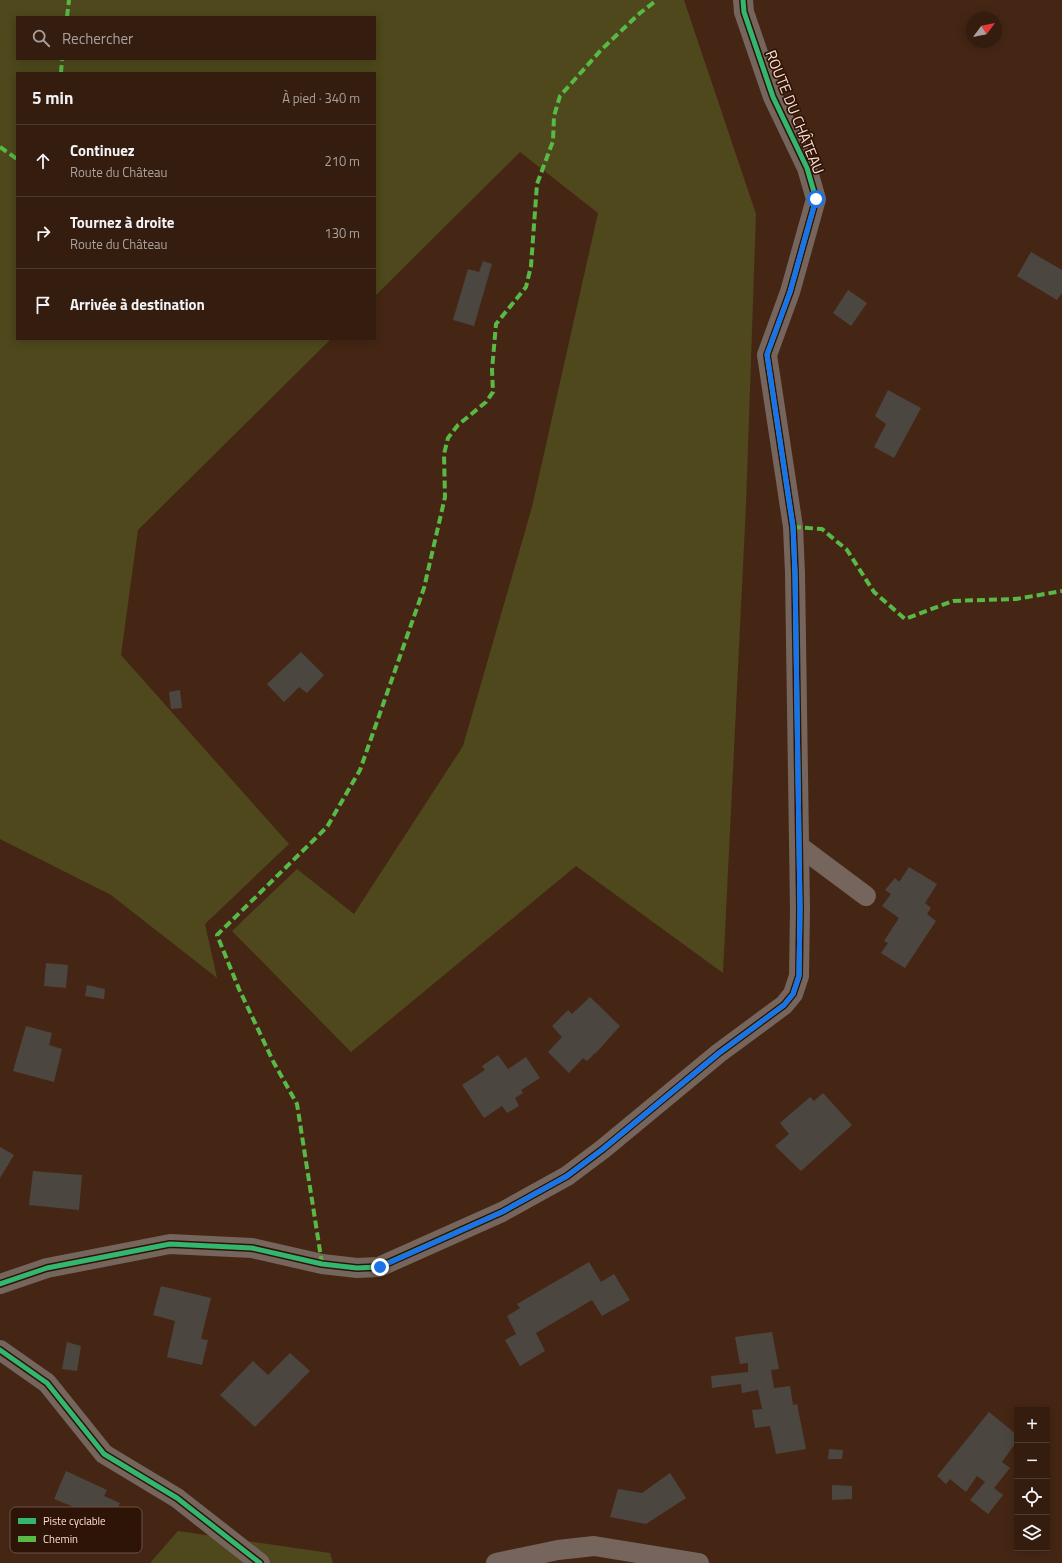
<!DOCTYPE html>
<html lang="fr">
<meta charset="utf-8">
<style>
body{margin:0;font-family:"Titillium Web",sans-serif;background:#3f291d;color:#f1f3f6}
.controls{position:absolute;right:12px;bottom:12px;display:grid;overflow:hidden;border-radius:0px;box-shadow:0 2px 10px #0003}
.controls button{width:36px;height:36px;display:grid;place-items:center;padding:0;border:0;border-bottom:1px solid #4e3a2f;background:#341c0f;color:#f1f3f6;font:20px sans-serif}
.compass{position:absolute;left:966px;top:12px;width:36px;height:36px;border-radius:50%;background:#341c0f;box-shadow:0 2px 10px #0003;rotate:58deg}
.stop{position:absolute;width:12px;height:12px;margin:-9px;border:3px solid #1a73e8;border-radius:50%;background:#fff}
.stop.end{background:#1a73e8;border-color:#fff;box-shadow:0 1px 4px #0008}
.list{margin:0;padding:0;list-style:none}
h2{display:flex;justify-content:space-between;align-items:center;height:52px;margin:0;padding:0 16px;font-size:17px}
h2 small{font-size:13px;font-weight:400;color:#a9a19e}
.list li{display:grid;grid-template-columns:26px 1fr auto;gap:12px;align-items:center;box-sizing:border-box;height:72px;padding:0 16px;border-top:1px solid #4e3a2f}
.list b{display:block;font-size:15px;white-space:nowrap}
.list p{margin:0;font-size:13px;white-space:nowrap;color:#a9a19e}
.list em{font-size:13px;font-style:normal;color:#a9a19e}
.icon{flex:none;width:22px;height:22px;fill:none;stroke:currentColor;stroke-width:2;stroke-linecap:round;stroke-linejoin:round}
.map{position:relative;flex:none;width:1062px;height:1563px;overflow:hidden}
.search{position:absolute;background:#341c0f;box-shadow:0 2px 10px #0003;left:16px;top:16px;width:360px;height:44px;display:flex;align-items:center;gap:10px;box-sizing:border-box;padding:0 14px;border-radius:0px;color:#a9a19e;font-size:15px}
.panel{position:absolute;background:#341c0f;box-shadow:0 2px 10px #0003;left:16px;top:72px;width:360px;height:268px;border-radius:0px}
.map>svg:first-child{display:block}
.green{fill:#4e481c;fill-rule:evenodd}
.building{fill:#4c4641}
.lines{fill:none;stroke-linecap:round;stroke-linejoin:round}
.street{stroke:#75655c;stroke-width:20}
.quiet{stroke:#58b947;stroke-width:4;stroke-dasharray:8 4;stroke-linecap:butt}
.cycleway-casing{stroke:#2e1407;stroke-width:8}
.cycleway{stroke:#33b770;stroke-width:5}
.route{stroke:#1a73e8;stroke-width:5}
.labels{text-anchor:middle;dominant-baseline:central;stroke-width:3.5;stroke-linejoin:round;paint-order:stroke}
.street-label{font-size:15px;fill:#fddfd1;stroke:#2e1407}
.key{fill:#2e1407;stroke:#6c5144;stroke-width:1}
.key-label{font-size:11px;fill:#fddfd1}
</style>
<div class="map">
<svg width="1062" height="1563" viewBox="0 0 1062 1563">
<rect width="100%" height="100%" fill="#452614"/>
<g class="green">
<path d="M 0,0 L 684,0 L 756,214 L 746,505 L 723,973 L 576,866 L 351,1052 L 232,931 L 297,869 L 354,914 L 463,746 L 532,507 L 598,213 L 520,152 L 375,296 L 375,73 L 17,73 L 17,339 L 331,339 L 138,530 L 121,655 L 289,844 L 205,924 L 217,978 L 111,895 L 0,839 ZM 17,17 L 375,17 L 375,59 L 17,59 Z"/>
<polygon points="178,1531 330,1553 333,1563 150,1563"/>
</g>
<g class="building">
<polygon points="1031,252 1062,270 1062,293 1057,300 1017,276"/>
<polygon points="483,261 492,264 474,326 453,320 468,269 479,272"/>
<polygon points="848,290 867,303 851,326 833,313"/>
<polygon points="888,390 921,408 894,458 874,447 886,424 875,416"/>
<polygon points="301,652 324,675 307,693 299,687 284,702 267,684"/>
<polygon points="180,690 182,708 171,709 169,692"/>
<polygon points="909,867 937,884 925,903 931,908 927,914 936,921 905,968 881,953 888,943 884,941 899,918 882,906 891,894 885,890 895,878 899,882"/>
<polygon points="46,963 68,965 66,988 44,986"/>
<polygon points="87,985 105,989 104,999 85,996"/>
<polygon points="590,997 620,1026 595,1054 596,1052 587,1061 583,1058 569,1073 548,1052 562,1037 552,1026 568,1010 572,1014"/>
<polygon points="26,1026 52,1033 49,1045 62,1049 54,1082 13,1071"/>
<polygon points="498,1055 508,1069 526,1057 540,1078 521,1090 523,1093 515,1098 519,1106 507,1113 502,1106 484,1118 462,1085 485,1070 482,1066"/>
<polygon points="823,1093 852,1125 801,1171 775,1146 789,1134 780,1123 810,1097 814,1101"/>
<polygon points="0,1147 14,1155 0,1178"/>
<polygon points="33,1171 82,1175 79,1210 29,1205"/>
<polygon points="589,1262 601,1282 614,1274 630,1300 602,1316 592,1300 536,1333 545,1351 520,1366 505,1340 516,1334 507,1316 520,1308 517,1304"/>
<polygon points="161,1286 211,1298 201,1339 208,1340 202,1365 167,1357 175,1321 153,1315"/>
<polygon points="772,1332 779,1369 771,1370 774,1388 790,1386 793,1405 797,1404 806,1449 776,1454 770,1426 755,1428 752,1410 762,1409 758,1390 742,1393 741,1384 712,1388 711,1376 748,1372 748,1363 740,1364 735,1337"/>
<polygon points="67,1342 81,1346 77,1371 62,1369"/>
<polygon points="290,1353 310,1371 255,1427 220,1395 253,1361 268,1375"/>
<polygon points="989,1412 1017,1435 1017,1441 1002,1462 1010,1468 994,1488 1003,1495 988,1514 970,1500 985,1482 977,1476 966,1492 950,1479 946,1484 937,1476"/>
<polygon points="829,1449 843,1450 842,1459 828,1459"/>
<polygon points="66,1471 107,1490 104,1496 120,1503 116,1512 125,1516 115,1543 89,1533 96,1516 54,1499"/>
<polygon points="670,1473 686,1498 646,1524 610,1517 618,1489 642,1493"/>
<polygon points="832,1485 852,1486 852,1499 832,1500"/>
</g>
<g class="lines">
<g class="street">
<polyline points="799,846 866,896"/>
<polyline points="0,1284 47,1268 170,1244 252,1248 322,1264 357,1268 379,1267 502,1212 567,1176 603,1149 719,1053 784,1005 793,994 799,976 800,909 795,573 793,527 767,355 790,292 816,199 807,168 773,97 744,12 743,0"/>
<polyline points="0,1350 47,1383 104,1454 177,1498 260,1563"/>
<polyline points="496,1563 558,1550 594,1546 699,1563"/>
</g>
<g class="quiet">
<polyline points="67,17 69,0"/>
<polyline points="61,73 62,59"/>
<polyline points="0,147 17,159"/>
<polyline points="793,527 822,529 847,550 874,592 905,619 953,601 1016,599 1062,591"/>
<polyline points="322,1264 297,1104 274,1063 239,989 217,935 327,827 360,770 424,588 445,497 444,454 448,438 458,425 486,402 493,392 492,370 496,324 526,287 531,266 537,184 553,141 554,116 560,96 601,50 640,13 657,0"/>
</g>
<g class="cycleway-casing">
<g id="cycleway">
<polyline points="0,1284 47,1268 170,1244 252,1248 322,1264 357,1268 379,1267 502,1212 567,1176 603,1149 719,1053 784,1005 793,994 799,976 800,909 795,573 793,527 767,355 790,292 816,199 807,168 773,97 744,12 743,0"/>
<polyline points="0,1350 47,1383 104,1454 177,1498 260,1563"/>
</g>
</g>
<use href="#cycleway" class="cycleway"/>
</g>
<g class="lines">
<polyline class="route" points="380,1267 502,1212 567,1176 603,1149 719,1053 784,1005 793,994 799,976 800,909 795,573 793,527 767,354 790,292 816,199"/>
</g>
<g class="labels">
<g class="street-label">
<text transform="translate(795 112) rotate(68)">ROUTE DU CHÂTEAU</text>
</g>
</g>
<rect x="10" y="1507" width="132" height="46" rx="6" class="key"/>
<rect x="18" y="1518" width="18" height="6" fill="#33b770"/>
<rect x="18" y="1536" width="18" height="6" fill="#58b947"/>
<g class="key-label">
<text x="43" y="1525">Piste cyclable</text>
<text x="43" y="1543">Chemin</text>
</g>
</svg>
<div class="controls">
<button>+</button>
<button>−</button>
<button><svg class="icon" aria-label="locate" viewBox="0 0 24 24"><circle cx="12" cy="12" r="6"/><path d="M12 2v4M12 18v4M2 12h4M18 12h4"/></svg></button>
<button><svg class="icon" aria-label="layers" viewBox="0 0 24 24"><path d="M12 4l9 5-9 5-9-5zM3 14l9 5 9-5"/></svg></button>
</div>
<svg class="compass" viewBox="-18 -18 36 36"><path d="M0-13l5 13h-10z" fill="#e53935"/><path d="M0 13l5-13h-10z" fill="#a9a19e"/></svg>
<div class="stop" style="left:816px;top:199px"></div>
<div class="stop end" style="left:380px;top:1267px"></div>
<div class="search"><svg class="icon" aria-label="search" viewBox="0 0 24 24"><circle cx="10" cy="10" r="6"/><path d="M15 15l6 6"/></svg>Rechercher</div>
<section class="panel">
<h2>5 min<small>À pied · 340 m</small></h2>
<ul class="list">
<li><svg class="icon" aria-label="ahead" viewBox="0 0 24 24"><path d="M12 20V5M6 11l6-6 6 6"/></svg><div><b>Continuez</b><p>Route du Château</p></div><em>210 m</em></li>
<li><svg class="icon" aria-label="right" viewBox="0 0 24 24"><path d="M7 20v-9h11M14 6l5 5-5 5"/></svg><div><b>Tournez à droite</b><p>Route du Château</p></div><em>130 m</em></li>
<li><svg class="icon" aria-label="arrive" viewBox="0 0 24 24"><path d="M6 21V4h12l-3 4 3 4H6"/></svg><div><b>Arrivée à destination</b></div></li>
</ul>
</section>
</div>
